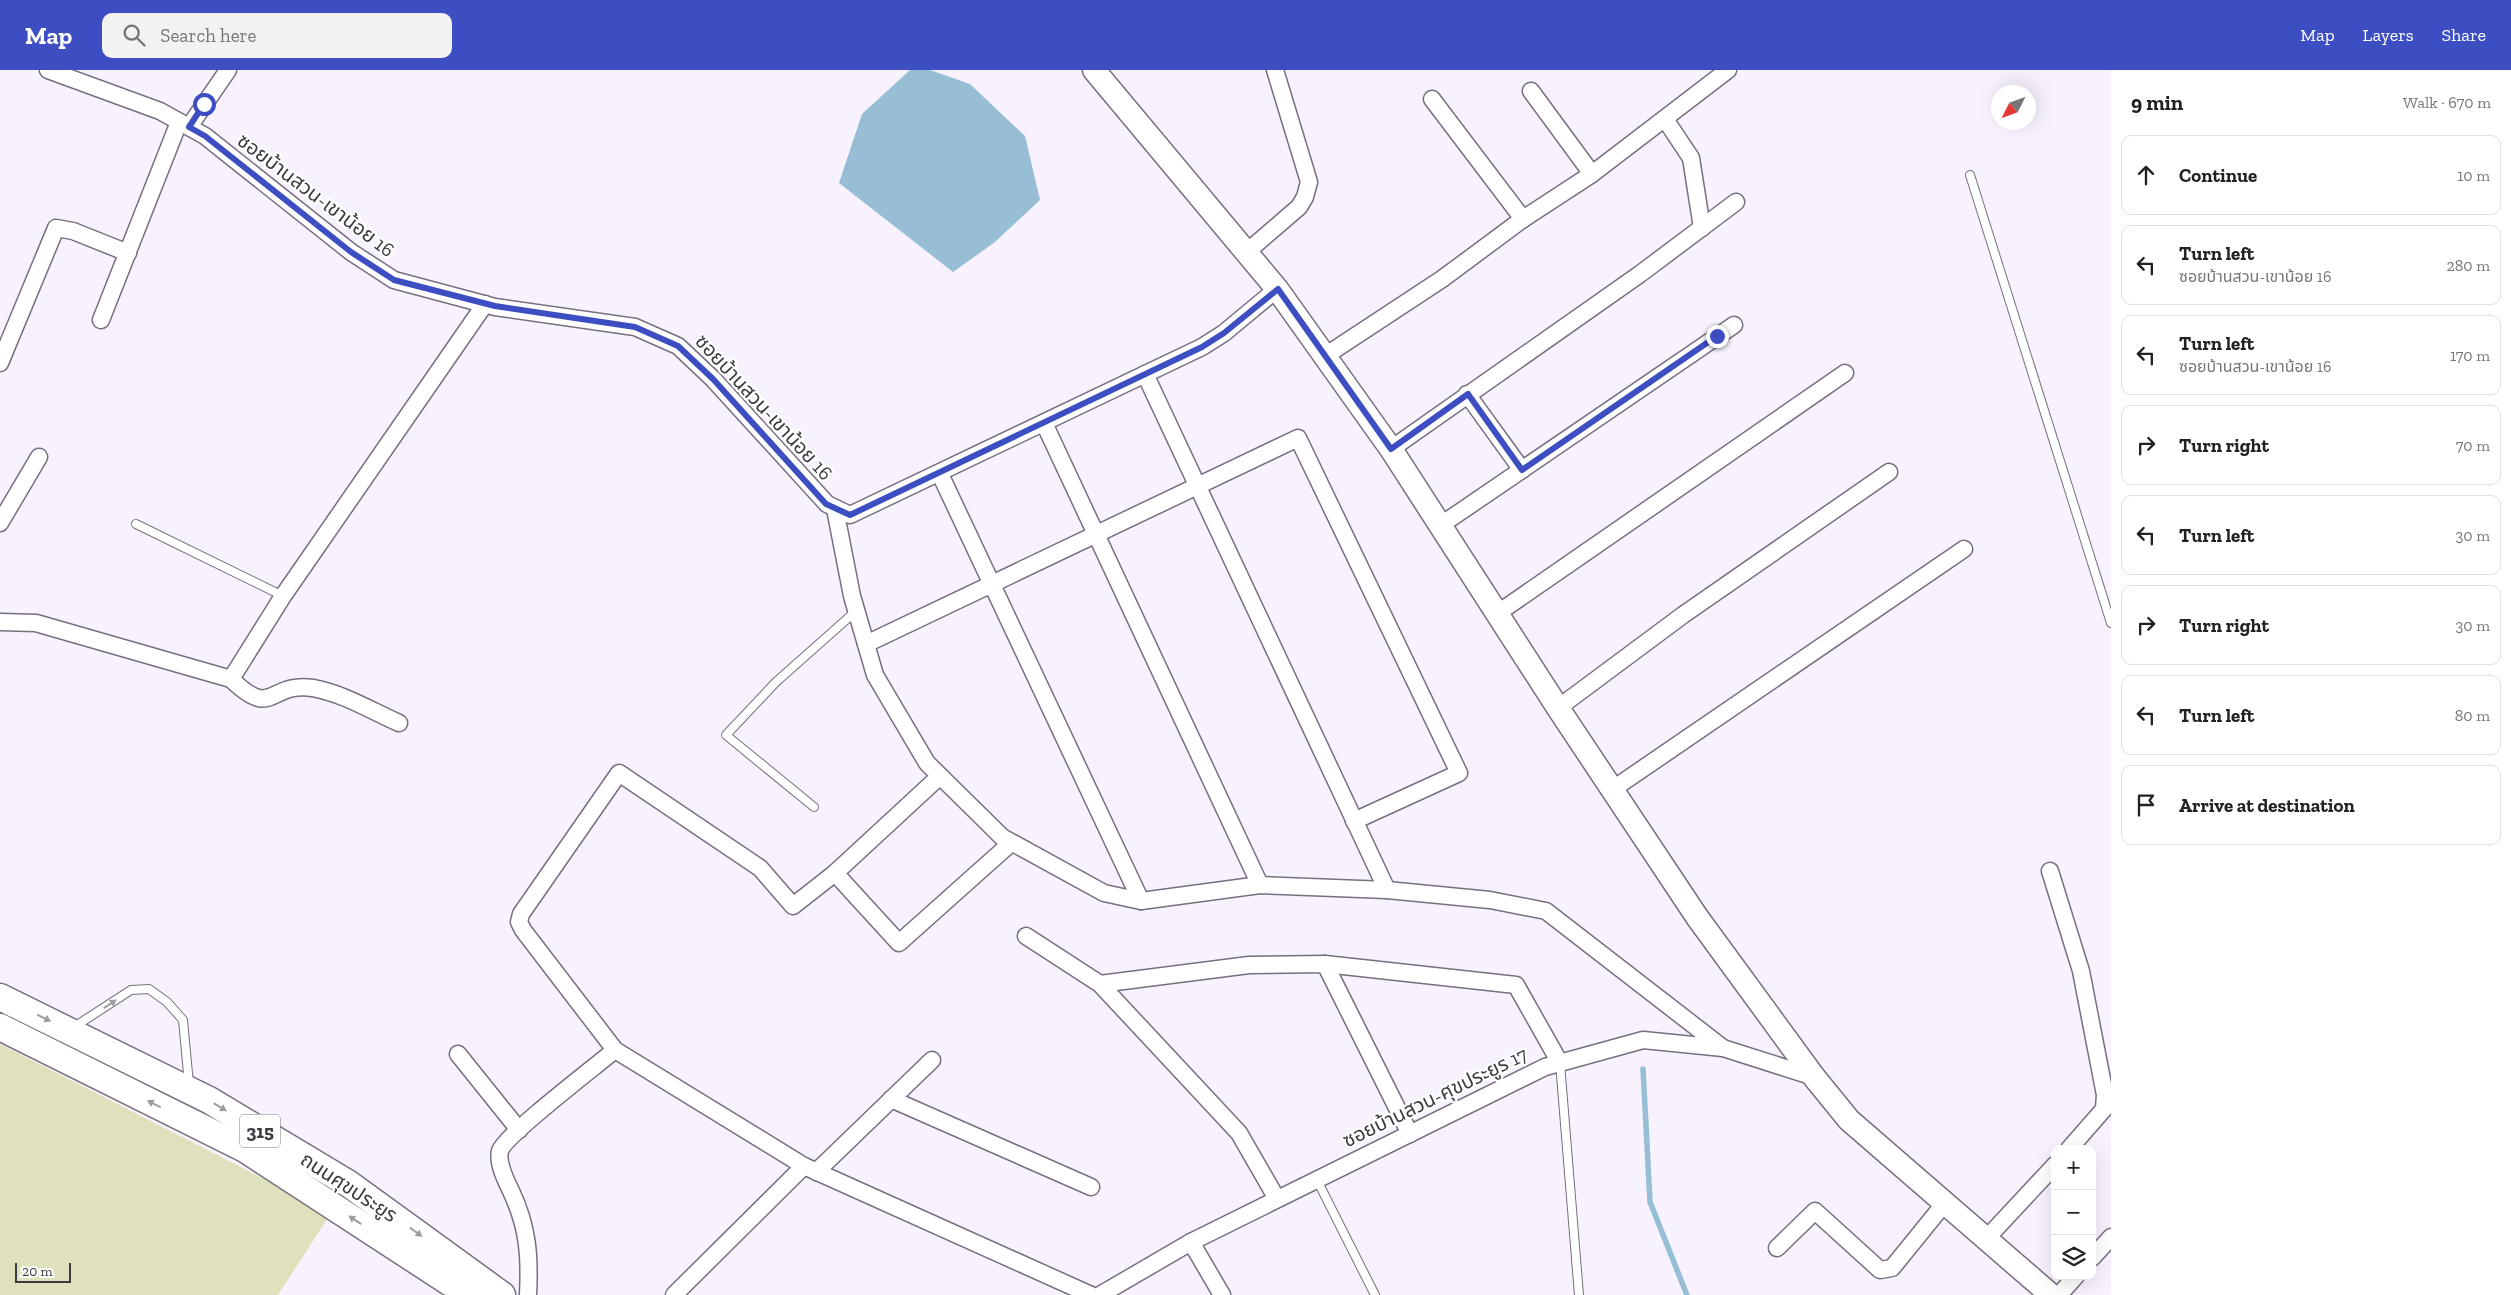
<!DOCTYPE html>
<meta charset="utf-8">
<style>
body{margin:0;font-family:"Zilla Slab","Noto Sans Thai",serif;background:#f2f2f2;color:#222}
.controls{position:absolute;right:15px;bottom:15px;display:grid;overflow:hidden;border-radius:10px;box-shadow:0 5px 20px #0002}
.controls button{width:45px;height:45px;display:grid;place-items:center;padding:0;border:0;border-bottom:1px solid #e0e0e0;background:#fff;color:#222;font:25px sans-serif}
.compass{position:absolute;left:1991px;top:15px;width:45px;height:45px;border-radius:50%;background:#fff;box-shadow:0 5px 20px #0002;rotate:228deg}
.scale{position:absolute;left:15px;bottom:12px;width:56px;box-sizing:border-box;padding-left:5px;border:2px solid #3d3941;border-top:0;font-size:14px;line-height:18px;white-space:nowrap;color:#3d3941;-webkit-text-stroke:4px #fff;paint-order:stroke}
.stop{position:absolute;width:15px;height:15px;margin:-11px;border:4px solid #3c4ec2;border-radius:50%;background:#fff}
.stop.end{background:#3c4ec2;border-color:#fff;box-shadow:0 1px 5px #0008}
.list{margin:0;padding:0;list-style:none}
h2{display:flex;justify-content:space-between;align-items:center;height:65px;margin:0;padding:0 20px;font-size:21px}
h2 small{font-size:16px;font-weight:400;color:#767676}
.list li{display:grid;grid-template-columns:32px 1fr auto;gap:15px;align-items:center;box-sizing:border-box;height:80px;margin:0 10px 10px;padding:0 10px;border:1px solid #e0e0e0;border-radius:10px}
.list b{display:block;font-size:19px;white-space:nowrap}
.list p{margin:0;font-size:16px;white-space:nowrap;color:#767676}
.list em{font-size:16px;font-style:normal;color:#767676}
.icon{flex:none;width:28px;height:28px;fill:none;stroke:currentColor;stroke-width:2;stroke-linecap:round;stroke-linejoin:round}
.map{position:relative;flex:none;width:2111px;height:1225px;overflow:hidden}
header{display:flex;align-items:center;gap:30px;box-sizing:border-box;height:70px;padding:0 25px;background:#3c4ec2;color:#fff}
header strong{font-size:24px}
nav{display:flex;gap:28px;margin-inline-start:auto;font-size:18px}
.search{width:350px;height:45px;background:#f2f2f2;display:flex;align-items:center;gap:12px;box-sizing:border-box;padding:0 18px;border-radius:10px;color:#767676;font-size:19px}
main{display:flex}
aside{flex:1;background:#fff}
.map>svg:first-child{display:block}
.green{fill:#dee1bb}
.water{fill:#97bed5}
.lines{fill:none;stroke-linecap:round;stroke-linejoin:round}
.stream{stroke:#97bed5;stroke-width:5.5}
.lane-casing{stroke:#776f7f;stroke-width:10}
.street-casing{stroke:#776f7f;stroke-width:19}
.secondary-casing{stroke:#776f7f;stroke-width:25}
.primary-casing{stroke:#776f7f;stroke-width:29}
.lane{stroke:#fff;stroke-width:8}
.street{stroke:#fff;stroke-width:16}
.secondary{stroke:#fff;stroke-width:22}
.primary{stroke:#fff;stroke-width:26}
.oneway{fill:#9e9ca0}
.route{stroke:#3c4ec2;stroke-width:6}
.labels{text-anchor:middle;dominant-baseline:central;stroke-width:4.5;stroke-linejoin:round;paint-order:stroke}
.shield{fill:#fff;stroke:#77747a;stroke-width:1}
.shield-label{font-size:19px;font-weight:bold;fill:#3d3941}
.street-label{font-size:20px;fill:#3d3941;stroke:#fff}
</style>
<header>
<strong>Map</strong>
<div class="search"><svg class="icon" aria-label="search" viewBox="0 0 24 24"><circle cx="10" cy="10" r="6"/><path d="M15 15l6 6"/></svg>Search here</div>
<nav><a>Map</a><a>Layers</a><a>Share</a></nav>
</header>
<main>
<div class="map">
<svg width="2111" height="1225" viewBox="0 0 2111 1225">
<rect width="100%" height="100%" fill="#f7f2fd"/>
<polygon class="green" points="0,974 331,1143 278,1225 0,1225"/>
<polygon class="water" points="910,0 930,0 970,14 1025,66 1040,130 995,172 953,202 839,113 862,44"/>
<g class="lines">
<polyline class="stream" points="1643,999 1650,1132 1687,1225"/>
<g class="lane-casing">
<g id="lane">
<polyline points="1970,105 2111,553"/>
<polyline points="136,454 283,526"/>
<polyline points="814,737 726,665 776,612 856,541"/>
<polyline points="74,957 131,920 149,919 167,932 183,950 189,1014"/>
<polyline points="1560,993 1579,1225"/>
<polyline points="1317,1110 1375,1225"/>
</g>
</g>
<g class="street-casing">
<g id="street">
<polyline points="48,0 160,41 205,66 351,182 394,210 495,237 635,257 678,276 713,309 827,434 850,445 1202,277 1224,263 1277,219"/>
<polyline points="1531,21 1592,104"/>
<polyline points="1432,29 1523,149 1592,104 1728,0"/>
<polyline points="1665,49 1691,88 1702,158"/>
<polyline points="189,57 228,0"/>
<polyline points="1248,181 1299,137 1305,127 1309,112 1275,0"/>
<polyline points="101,250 179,52"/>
<polyline points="1325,286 1442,209 1523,149"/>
<polyline points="0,293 56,158 73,161 128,183"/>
<polyline points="1145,304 1387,820"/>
<polyline points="1467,324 1522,400"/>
<polyline points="1044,353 1260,815"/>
<polyline points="1391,379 1640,204 1736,132"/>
<polyline points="940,404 1141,831"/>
<polyline points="835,439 852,526 875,605 927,693 1002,767 1104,823 1141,831 1260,815 1387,820 1490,830 1546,841 1723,978"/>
<polyline points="0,453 39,387"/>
<polyline points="1441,455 1734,255"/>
<polyline points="1498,543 1845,303"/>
<path d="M 0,552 L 36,553 L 231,609 C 274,651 268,611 313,618 C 342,623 372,641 399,653"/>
<polyline points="866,574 1298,368 1459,703 1354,751"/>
<polyline points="231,609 283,526 485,234"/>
<polyline points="1558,638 1683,545 1889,402"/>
<polyline points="940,706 835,803 793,836 760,798 619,703 521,844 519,852 523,860 615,980 804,1096 1091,1225"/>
<polyline points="1613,719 1964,479"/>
<polyline points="2050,801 2081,901 2105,1025 2104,1039 2069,1079"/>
<polyline points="835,803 899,873 1011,773"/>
<polyline points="1026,866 1100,914 1239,1063 1277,1129"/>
<polyline points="1325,894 1410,1064"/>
<polyline points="1100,914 1249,895 1325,894 1516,915 1560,993"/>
<polyline points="458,984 519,1060"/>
<polyline points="891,1029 1091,1117"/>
<polyline points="816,1102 932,990"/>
<polyline points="1986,1169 2055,1095"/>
<polyline points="1191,1172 1222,1225"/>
<polyline points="1777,1178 1815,1141 1880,1200 1892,1198 1944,1134"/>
<polyline points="2092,1188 2111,1167"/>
<path d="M 528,1225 C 530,1186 528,1157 511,1121 C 506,1111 497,1093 500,1081 C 505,1065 596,996 615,980"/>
<polyline points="674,1225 804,1096"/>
<polyline points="1100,1225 1191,1172 1545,997 1643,970 1723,978 1814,1007"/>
<polyline points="2059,1225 2076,1206"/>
</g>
</g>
<g class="secondary-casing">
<polyline id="secondary" points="1094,0 1277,219 1391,379 1558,638 1697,847 1814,1007 1849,1050 2051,1225"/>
</g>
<g class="primary-casing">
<g id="primary">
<polyline points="0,927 209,1030 349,1114 502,1225"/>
<polyline points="0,957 245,1079 469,1225"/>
</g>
</g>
<use href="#lane" class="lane"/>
<use href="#street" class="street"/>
<use href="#secondary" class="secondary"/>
<use href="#primary" class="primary"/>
</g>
<defs><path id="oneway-solid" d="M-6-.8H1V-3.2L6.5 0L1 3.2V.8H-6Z" transform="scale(1.25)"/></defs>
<g class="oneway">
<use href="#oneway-solid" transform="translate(110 934) rotate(-33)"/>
<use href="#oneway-solid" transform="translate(44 948) rotate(26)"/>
<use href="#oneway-solid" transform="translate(154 1034) rotate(-153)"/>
<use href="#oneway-solid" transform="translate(220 1037) rotate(31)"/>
<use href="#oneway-solid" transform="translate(355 1150) rotate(-147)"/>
<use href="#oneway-solid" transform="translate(416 1162) rotate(36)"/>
</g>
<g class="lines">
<polyline class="route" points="204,34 189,57 205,66 351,182 394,210 495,236 635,257 678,276 713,309 826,434 850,445 1202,277 1224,263 1278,219 1391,379 1468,324 1522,400 1717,266"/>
</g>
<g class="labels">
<rect class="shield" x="240" y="1044.5" width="40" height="33" rx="4"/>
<g class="shield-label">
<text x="260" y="1061">315</text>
</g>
<g class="street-label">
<text transform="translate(316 125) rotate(37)">ซอยบ้านสวน-เขาน้อย 16</text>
<text transform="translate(764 337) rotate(47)">ซอยบ้านสวน-เขาน้อย 16</text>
<text transform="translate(1435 1027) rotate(-26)">ซอยบ้านสวน-ศุขประยูร 17</text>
<text transform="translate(349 1117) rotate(33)">ถนนศุขประยูร</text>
</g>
</g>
</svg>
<div class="controls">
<button>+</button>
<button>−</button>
<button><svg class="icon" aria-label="layers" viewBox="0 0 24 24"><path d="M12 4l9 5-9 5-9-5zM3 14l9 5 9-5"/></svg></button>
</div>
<svg class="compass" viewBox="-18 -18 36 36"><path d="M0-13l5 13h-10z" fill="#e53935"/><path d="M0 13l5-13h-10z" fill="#767676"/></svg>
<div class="scale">20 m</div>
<div class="stop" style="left:204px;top:34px"></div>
<div class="stop end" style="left:1717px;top:266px"></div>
</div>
<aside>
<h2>9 min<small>Walk · 670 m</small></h2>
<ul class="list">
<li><svg class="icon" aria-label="ahead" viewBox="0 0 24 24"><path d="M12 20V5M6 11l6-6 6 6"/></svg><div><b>Continue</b></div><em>10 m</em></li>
<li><svg class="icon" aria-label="left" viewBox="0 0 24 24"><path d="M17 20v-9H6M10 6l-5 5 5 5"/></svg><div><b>Turn left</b><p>ซอยบ้านสวน-เขาน้อย 16</p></div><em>280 m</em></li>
<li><svg class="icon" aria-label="left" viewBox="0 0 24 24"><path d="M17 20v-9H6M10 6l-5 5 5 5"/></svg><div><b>Turn left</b><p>ซอยบ้านสวน-เขาน้อย 16</p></div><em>170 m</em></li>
<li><svg class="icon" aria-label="right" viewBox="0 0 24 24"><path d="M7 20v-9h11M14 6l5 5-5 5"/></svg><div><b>Turn right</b></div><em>70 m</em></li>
<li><svg class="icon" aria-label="left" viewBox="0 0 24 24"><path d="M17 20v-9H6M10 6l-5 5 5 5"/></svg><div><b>Turn left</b></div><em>30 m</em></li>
<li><svg class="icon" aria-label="right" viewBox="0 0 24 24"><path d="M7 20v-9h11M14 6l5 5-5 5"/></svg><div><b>Turn right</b></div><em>30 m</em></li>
<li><svg class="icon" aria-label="left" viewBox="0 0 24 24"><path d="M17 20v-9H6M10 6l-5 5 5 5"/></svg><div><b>Turn left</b></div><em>80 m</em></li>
<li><svg class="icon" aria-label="arrive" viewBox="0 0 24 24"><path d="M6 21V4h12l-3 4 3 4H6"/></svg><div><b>Arrive at destination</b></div></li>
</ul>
</aside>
</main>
